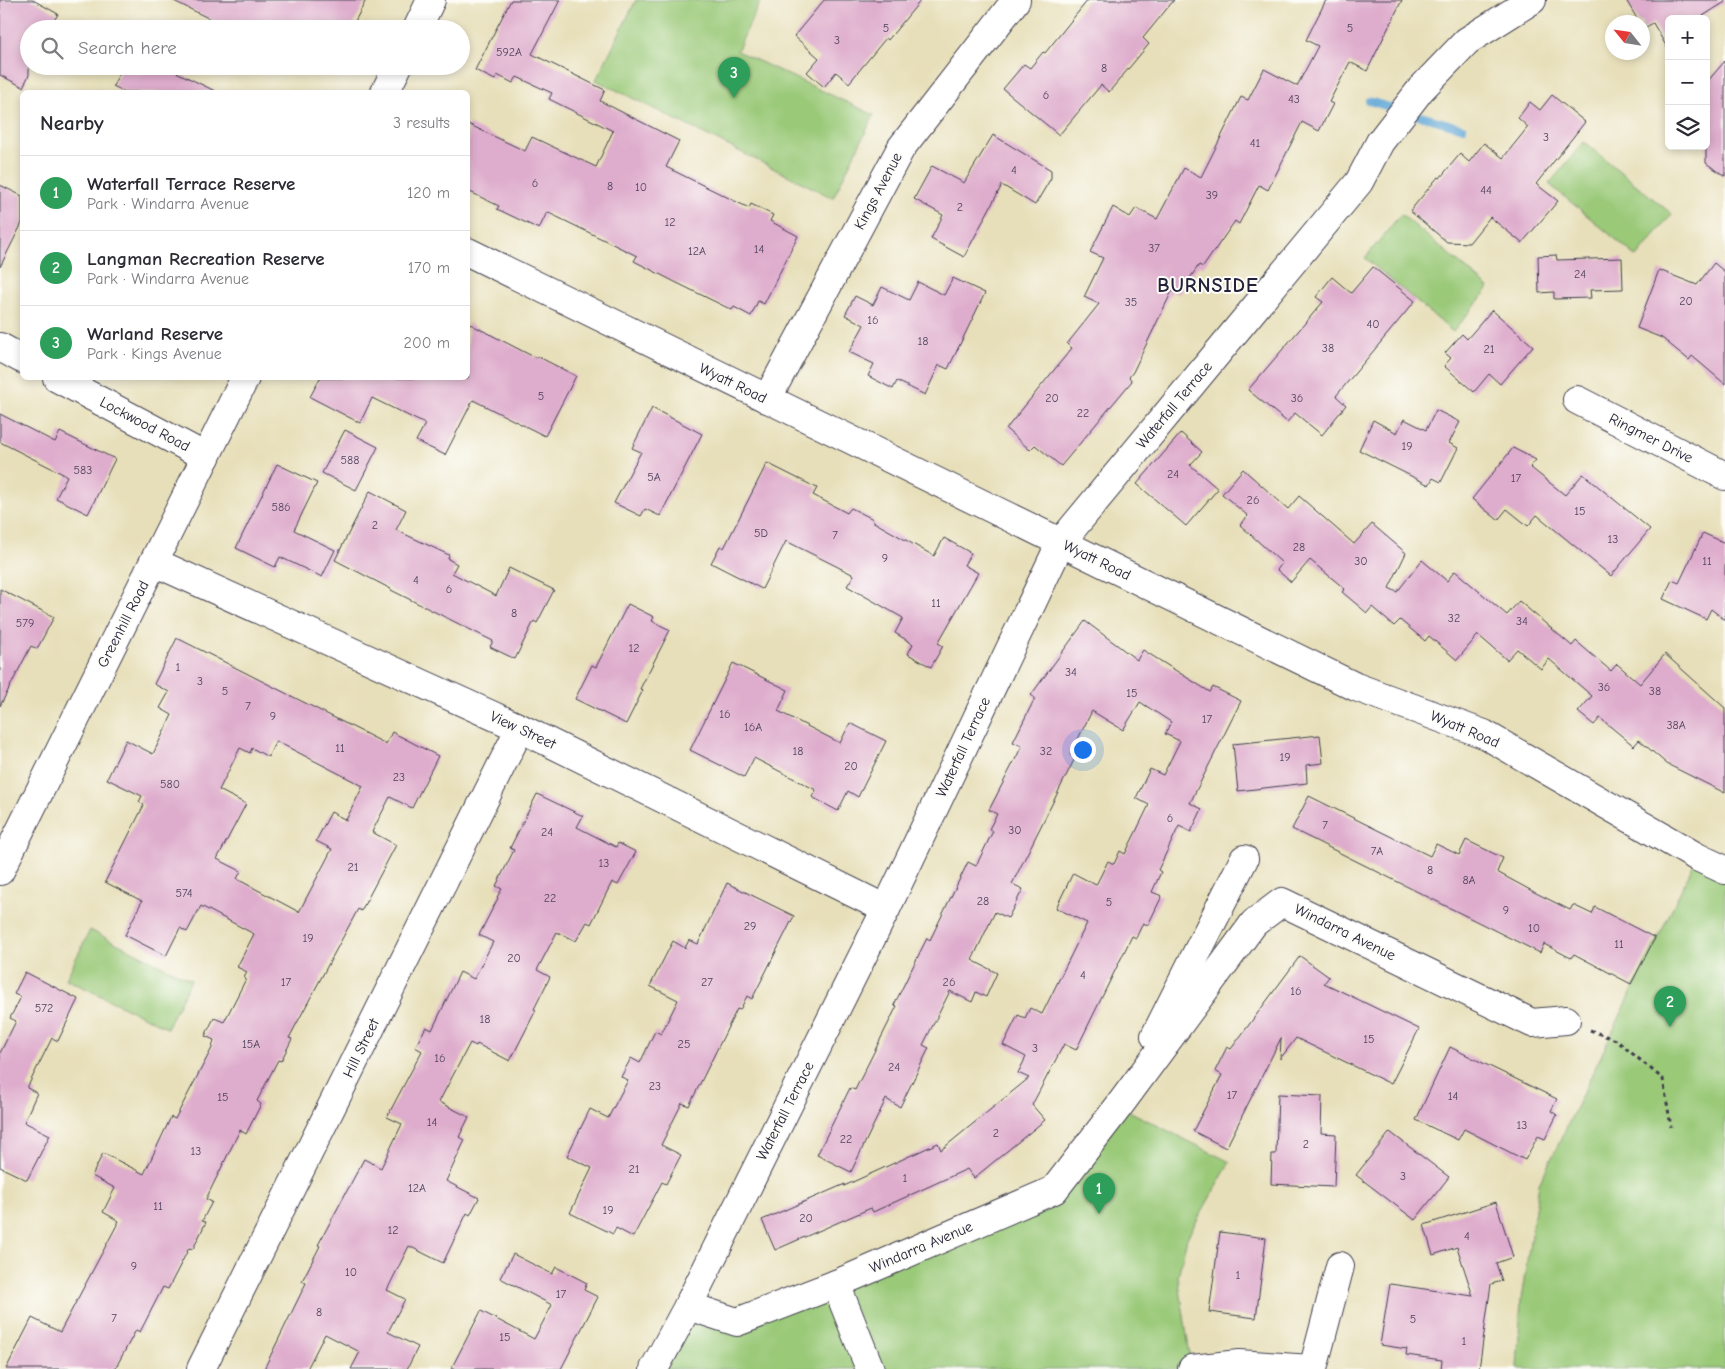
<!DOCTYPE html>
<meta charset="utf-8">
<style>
body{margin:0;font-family:"Comic Neue",sans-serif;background:#f7f7f7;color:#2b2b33}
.controls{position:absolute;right:15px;top:15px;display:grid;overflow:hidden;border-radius:8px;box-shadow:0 2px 8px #0003}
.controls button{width:45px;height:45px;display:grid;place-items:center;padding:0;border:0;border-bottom:1px solid #e1e1e2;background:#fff;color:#2b2b33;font:25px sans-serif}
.compass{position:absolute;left:1605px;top:15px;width:45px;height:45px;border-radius:50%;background:#fff;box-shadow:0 2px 8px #0003;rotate:300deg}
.you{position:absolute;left:1082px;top:749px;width:18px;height:18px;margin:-12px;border:4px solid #fff;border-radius:50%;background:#1a73e8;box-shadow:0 0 0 8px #1a73e833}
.badge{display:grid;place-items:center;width:32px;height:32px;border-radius:50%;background:#c8321e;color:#fff;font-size:16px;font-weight:700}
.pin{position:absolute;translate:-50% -41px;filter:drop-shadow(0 1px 2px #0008)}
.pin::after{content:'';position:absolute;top:26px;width:18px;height:15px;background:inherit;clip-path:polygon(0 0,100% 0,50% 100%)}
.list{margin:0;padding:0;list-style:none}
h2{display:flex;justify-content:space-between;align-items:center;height:65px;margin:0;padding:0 20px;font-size:21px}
h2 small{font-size:16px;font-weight:400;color:#7c7c81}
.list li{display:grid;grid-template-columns:32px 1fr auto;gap:15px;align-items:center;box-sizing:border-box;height:75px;padding:0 20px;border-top:1px solid #e1e1e2}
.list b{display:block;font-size:19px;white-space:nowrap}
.list p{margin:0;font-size:16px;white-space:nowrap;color:#7c7c81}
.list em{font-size:16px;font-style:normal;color:#7c7c81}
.icon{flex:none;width:28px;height:28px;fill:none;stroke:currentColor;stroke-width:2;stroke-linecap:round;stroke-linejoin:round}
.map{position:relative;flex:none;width:1725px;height:1369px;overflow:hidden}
.search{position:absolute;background:#fff;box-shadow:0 2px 8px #0003;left:20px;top:20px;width:450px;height:55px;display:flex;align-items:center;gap:12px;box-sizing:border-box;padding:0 18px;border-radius:28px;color:#7c7c81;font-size:19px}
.panel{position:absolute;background:#fff;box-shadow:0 2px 8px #0003;left:20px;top:90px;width:450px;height:290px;border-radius:8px}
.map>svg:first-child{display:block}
.green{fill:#9ac978;stroke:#5e765a}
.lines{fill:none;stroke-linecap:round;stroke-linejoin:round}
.stream{stroke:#5ea6d5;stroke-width:8}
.building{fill:#deaccc;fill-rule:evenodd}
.minor-casing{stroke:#403e4e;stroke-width:30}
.major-casing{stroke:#403e4e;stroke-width:30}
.path{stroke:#403e4e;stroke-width:3;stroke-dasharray:4 4;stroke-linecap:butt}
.minor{stroke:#fff;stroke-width:28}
.major{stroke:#fff;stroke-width:28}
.labels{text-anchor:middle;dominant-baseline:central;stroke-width:4;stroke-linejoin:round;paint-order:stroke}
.number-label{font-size:12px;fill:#51445f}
.street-label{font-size:15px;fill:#22223b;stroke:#fdfcf7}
.district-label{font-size:20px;font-weight:bold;letter-spacing:1px;fill:#22223b;stroke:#fdfcf7}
</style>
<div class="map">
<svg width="1725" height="1369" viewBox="0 0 1725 1369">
<rect width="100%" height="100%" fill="#fdfcf7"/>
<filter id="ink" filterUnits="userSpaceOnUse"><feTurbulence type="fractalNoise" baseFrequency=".02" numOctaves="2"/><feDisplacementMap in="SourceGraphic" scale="10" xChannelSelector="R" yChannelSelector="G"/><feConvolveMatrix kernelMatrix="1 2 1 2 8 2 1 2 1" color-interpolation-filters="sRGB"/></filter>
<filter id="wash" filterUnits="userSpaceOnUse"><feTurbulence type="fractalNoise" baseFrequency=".0096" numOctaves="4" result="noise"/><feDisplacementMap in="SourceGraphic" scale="20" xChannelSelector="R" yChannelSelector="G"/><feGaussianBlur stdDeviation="1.12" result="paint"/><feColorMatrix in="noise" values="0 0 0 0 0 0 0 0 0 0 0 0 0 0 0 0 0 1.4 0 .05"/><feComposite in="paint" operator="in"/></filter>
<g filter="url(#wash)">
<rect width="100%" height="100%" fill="#e7dfb9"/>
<g class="green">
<polygon points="636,0 761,0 737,51 874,115 833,198 596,80"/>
<polygon points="1584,142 1672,214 1637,257 1549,184"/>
<polygon points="1401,214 1489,288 1453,332 1365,258"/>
<polygon points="1697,857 1725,870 1725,1369 1517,1369 1521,1299 1539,1184"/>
<polygon points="90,930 191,980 167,1028 66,979"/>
<polygon points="1119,1106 1230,1162 1187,1238 1178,1276 1192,1369 654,1369 688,1306 737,1322 1054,1190"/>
</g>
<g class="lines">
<g class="stream">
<polyline points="1369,101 1399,110"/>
<polyline points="1410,113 1463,128"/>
</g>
</g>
<g id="blocks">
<g class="building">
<polygon points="0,0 33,0 58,14 49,29 29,29 29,75 23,87 0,75"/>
<polygon points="172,0 366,0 351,29 230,29"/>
<polygon points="511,0 560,0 532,54 605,90 600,101 679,141 666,167 749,208 751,204 773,215 770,221 798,236 764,304 758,301 751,316 734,307 732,310 675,282 634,261 637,256 547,212 539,229 497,209 499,206 468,191 468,124 525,151 532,137 596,167 613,131 549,99 552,93 517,77 513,83 497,75 495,80 475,70"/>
<polygon points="824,0 921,0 888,40 886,38 849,83 836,72 824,87 807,72 819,58 794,36"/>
<polygon points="1088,0 1174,0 1143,38 1149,44 1109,92 1101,85 1059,135 1003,89 1024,64 1030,68 1043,52 1045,53"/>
<polygon points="1326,0 1402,0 1367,71 1350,62 1329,102 1333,104 1319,131 1302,122 1268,190 1259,185 1239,224 1235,221 1203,267 1199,265 1179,294 1172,291 1133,372 1129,377 1132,381 1061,466 1035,445 1030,450 1006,429 1072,348 1067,344 1099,304 1084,297 1103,258 1090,252 1113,207 1130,217 1136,208 1157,219 1184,168 1201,177 1241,97 1248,100 1264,69 1297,86 1318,46 1306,40"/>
<polygon points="1626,0 1725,0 1725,2 1698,19 1669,19 1669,51 1653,23 1643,29 1642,22 1639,22"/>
<polygon points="1725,61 1725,176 1706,163 1706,83"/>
<polygon points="123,66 164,66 217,92 125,92 113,86"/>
<polygon points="1552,95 1585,122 1536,184 1558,201 1522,243 1490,217 1469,243 1447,242 1410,211 1438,177 1440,178 1460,154 1469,162 1484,143 1503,158 1528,127 1518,118 1530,102 1540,110"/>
<polygon points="993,135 1051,170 1051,178 1035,205 1002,185 964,257 931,239 943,215 914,199 932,166 964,183"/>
<polygon points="0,185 22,196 22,223 0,267"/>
<polygon points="1556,255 1557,260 1622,258 1623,289 1590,290 1591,298 1554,299 1554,292 1539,293 1538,256"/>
<polygon points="1714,263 1725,272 1725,384 1692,356 1689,360 1662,338 1637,328 1659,270 1697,285"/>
<polygon points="1373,267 1415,301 1336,396 1346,405 1322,435 1295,413 1287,422 1248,390 1323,302 1316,297 1332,277 1351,293"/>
<polygon points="953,278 985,293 948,369 939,365 925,395 897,381 893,389 868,376 874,364 849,352 864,325 845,315 855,296 873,305 882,287 909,300 918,282 944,295"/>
<polygon points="1492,310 1533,346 1500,384 1489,374 1474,392 1444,366 1451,358 1445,353 1462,334 1467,339"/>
<polygon points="468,323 536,358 537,356 576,376 545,436 473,400 445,455 416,441 425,424 372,398 360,423 310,397 320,378 468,378"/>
<polygon points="652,408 702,434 660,516 645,509 641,516 614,503 641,452 632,448"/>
<polygon points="1436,410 1460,422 1449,443 1458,448 1441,482 1433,478 1429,485 1359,450 1373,420 1397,433 1404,419 1426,430"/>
<polygon points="0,414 55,442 60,432 115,459 88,514 56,498 67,476 0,442"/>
<polygon points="345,430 378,447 356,490 322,473"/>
<polygon points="1181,433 1202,452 1190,465 1218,489 1186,526 1137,484"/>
<polygon points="1513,448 1536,460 1530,467 1565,495 1583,474 1650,529 1611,576 1537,515 1528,526 1507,509 1498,520 1472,499"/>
<polygon points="767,463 817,488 813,495 847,513 851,508 873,519 872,521 934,556 944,538 971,553 964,565 978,573 938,643 943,646 931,667 908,654 913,644 895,633 903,618 847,586 854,575 786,541 762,589 711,563 720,546 724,548"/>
<polygon points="277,464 317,483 294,530 335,550 322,577 280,557 275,567 236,548"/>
<polygon points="1243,469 1288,509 1299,496 1354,544 1372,524 1406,553 1389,588 1397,592 1422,560 1447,581 1455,571 1507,615 1519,601 1572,646 1576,641 1611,671 1617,664 1640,684 1665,654 1725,708 1725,793 1667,764 1639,740 1634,746 1600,718 1594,725 1578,712 1592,696 1549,659 1541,669 1517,649 1507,660 1478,635 1457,660 1429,636 1425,641 1400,620 1394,626 1372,607 1367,613 1342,592 1345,589 1310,560 1291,582 1277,570 1282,563 1240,525 1248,516 1222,494"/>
<polygon points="370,491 406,510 396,530 449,555 448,559 457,564 452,573 496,596 509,568 554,590 537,623 534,621 515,659 490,647 493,641 391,590 391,589 335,560"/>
<polygon points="1703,533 1725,543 1725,620 1711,609 1706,619 1663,599 1672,580 1679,583"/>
<polygon points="0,589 54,617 37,649 31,646 0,706"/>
<polygon points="628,604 654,617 652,621 670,630 640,689 643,690 626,724 575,699 592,665 596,667"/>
<polygon points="1085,621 1137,660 1143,650 1210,692 1213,687 1241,701 1190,803 1202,809 1191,832 1179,826 1158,870 1161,872 1152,892 1162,896 1148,925 1143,923 1136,938 1132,936 1076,1050 1064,1044 1032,1105 1045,1120 974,1178 967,1169 873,1212 871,1208 775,1250 762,1220 845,1184 844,1186 938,1143 941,1150 1029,1078 1018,1073 1026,1057 1003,1045 1018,1015 1025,1018 1030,1008 1042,1014 1087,923 1056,908 1073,873 1096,885 1108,861 1114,864 1120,851 1125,854 1149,805 1136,798 1150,769 1163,775 1180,741 1165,734 1171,722 1140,702 1123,730 1092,711 1070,755 1075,758 1012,884 1023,889 1008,918 995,912 972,960 997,973 986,997 976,992 972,1002 950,991 923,1045 929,1048 900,1107 886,1099 851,1172 817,1155 850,1088 855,1090 897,1006 894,1005 927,938 930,940 968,862 976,866 993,831 989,829 997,814 989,810 1022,746 1013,742 1035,698 1031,695"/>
<path d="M 177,638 L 386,744 L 392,732 L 438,756 L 412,808 L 390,797 L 372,832 L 396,845 L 361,911 L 358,909 L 289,1038 L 292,1039 L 281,1061 L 278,1060 L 257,1101 L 261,1104 L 246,1134 L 240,1130 L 206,1199 L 212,1202 L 202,1221 L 206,1222 L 193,1249 L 189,1248 L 168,1289 L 163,1287 L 140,1332 L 136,1330 L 115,1369 L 6,1369 L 32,1318 L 60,1332 L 119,1221 L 103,1212 L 115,1188 L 92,1176 L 103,1153 L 144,1174 L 171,1117 L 175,1119 L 212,1048 L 214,1040 L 205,1036 L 214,1018 L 224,1022 L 246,979 L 244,978 L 247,972 L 237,967 L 254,934 L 201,906 L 187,932 L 180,928 L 166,956 L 125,935 L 142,901 L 105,882 L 144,805 L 139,802 L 142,796 L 107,779 L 126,740 L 153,754 L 172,715 L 160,708 L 169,692 L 154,684 ZM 276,741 L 363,786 L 346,820 L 331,812 L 316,841 L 332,849 L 299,912 L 237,879 L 241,871 L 217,859 L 246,804 L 219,790 L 240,748 L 250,753 L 252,748 L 268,757 Z"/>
<polygon points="733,663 788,690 778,711 840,743 850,723 886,741 858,797 848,791 838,811 812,797 816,790 754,758 744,777 690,750"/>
<polygon points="1320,735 1323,763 1306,765 1307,783 1238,791 1233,744"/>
<polygon points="537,794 583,816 577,827 616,847 618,843 636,852 618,885 612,882 591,924 587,922 576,941 557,932 537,970 550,977 534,1009 536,1010 510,1061 477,1044 476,1046 470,1043 439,1102 469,1117 459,1137 465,1140 446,1181 479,1198 470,1215 467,1213 443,1263 409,1246 387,1290 405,1299 388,1332 418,1347 407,1369 351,1369 360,1352 325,1334 307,1369 264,1369 306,1283 302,1281 320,1246 318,1245 364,1159 381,1168 402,1124 387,1117 422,1051 415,1047 426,1027 432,1030 460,972 474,979 493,942 479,935 498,898 497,897 502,889 496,886 514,850 510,848"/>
<polygon points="1309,796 1430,856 1436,844 1459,855 1466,840 1503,858 1497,872 1534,892 1570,910 1573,905 1592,914 1595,907 1655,938 1631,984 1574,954 1571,958 1544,944 1540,953 1292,829"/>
<polygon points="727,883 794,916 752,999 747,996 740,1010 737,1009 689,1106 682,1103 661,1145 681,1155 666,1184 662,1182 633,1237 616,1228 613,1234 570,1213 592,1168 567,1156 590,1109 608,1118 628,1080 621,1077 631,1058 640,1063 655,1031 661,1034 678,1000 650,986 673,941 685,948 689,940 698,944"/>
<polygon points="1300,956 1329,977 1324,983 1419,1029 1391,1084 1296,1038 1280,1059 1281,1038 1226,1148 1193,1131 1222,1075 1215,1071 1227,1047 1231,1049"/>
<polygon points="25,972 78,999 58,1041 52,1038 27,1088 37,1093 24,1122 50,1135 27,1180 0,1167 0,1053 16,1021 10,1018 21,997 14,994"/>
<polygon points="1450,1047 1557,1099 1551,1111 1557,1115 1545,1139 1538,1136 1525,1160 1464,1129 1458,1140 1416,1120"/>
<polygon points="1278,1094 1322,1096 1321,1133 1336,1134 1334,1187 1271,1184 1272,1154 1276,1154"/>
<polygon points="1390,1132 1449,1177 1415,1220 1356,1175"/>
<polygon points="1496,1202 1513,1257 1496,1263 1502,1281 1491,1284 1479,1369 1441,1369 1442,1360 1406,1355 1407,1349 1380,1345 1390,1284 1473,1296 1457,1247 1433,1255 1424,1225"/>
<polygon points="1220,1232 1266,1238 1256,1318 1209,1312"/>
<polygon points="513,1254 552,1274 556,1267 587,1283 584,1290 598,1297 561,1369 451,1369 481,1311 534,1339 552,1305 500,1278"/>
</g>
</g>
</g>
<g filter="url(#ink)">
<use href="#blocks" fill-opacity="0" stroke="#403e4e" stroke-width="1"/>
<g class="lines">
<g class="minor-casing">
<g id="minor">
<polyline points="468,252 1356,687 1484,734 1697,857 1725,870"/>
<polyline points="0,347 22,359"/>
<polyline points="57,378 206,457"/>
<polyline points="767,399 901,148 1016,0"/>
<polyline points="1577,400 1725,476"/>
<polyline points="154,562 520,728 886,909"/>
<polyline points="1155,1036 1244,859"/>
<polyline points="836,1284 870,1369"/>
<polyline points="688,1306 737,1322 836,1284 1054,1190 1119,1106 1254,923 1282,902 1532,1023 1566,1020"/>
<polyline points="201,1369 520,728"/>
<polyline points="654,1369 688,1306 886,909 1061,542 1359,182 1380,142 1421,89 1467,41 1532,0"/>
<polyline points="1192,1369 1239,1364 1311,1369"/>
<polyline points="1313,1369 1340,1266"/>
</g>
</g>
<g class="major-casing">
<g id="major">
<polyline points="417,29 431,0"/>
<polyline points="385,92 398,66"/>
<polyline points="0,871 245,378"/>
</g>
</g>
<polyline class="path" points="1590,1030 1616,1040 1663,1079 1671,1127"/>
<use href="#minor" class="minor"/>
<use href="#major" class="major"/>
</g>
</g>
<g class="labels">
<g class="number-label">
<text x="886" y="28">5</text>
<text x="1350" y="28">5</text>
<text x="837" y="40">3</text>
<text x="509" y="52">592A</text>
<text x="1104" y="68">8</text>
<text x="1046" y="95">6</text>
<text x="1294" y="99">43</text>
<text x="1546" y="137">3</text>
<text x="1255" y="143">41</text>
<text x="1014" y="170">4</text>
<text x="535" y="183">6</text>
<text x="610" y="186">8</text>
<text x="641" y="187">10</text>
<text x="1486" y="190">44</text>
<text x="1212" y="195">39</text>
<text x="960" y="207">2</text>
<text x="670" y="222">12</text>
<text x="1154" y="248">37</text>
<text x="759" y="249">14</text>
<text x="697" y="251">12A</text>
<text x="1580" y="274">24</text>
<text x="1686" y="301">20</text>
<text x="1131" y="302">35</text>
<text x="873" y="320">16</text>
<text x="1373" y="324">40</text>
<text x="923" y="341">18</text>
<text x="1328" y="348">38</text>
<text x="1489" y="349">21</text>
<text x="541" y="396">5</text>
<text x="1052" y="398">20</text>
<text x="1297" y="398">36</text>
<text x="1083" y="413">22</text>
<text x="1407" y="446">19</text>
<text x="350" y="460">588</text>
<text x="83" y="470">583</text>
<text x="1173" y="474">24</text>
<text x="654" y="477">5A</text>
<text x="1516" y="478">17</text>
<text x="1253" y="500">26</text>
<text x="281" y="507">586</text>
<text x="1580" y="511">15</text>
<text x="375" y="525">2</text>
<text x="761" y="533">5D</text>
<text x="835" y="535">7</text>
<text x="1613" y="539">13</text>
<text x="1299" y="547">28</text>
<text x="885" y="558">9</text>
<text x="1361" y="561">30</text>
<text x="1707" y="561">11</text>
<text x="416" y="580">4</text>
<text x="449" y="589">6</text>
<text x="936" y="603">11</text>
<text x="514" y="613">8</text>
<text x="1454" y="618">32</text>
<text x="1522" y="621">34</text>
<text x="25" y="623">579</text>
<text x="634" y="648">12</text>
<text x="178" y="667">1</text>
<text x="1071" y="672">34</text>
<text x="200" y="681">3</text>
<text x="1604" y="687">36</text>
<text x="225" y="691">5</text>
<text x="1655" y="691">38</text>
<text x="1132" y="693">15</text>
<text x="248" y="706">7</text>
<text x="725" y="714">16</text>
<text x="273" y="716">9</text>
<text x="1207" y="719">17</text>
<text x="1676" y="725">38A</text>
<text x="753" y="727">16A</text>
<text x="340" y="748">11</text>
<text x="798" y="751">18</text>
<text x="1046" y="751">32</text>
<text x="1285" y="757">19</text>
<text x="851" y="766">20</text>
<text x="399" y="777">23</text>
<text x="170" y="784">580</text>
<text x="1170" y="818">6</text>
<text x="1325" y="825">7</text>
<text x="1015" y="830">30</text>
<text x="547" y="832">24</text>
<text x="1377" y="851">7A</text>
<text x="604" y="863">13</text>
<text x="353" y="867">21</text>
<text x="1430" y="870">8</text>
<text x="1469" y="880">8A</text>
<text x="184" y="893">574</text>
<text x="550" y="898">22</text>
<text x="983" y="901">28</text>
<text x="1109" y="902">5</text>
<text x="1506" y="910">9</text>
<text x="750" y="926">29</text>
<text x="1534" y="928">10</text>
<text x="308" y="938">19</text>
<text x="1619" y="944">11</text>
<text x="514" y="958">20</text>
<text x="1083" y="975">4</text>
<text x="286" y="982">17</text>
<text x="707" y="982">27</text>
<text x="949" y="982">26</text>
<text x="1296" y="991">16</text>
<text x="44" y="1008">572</text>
<text x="485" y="1019">18</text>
<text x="1369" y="1039">15</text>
<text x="251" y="1044">15A</text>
<text x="684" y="1044">25</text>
<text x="1035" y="1048">3</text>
<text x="440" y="1058">16</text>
<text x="894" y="1067">24</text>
<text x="655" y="1086">23</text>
<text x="1232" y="1095">17</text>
<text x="1453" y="1096">14</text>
<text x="223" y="1097">15</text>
<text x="432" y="1122">14</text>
<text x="1522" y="1125">13</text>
<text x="996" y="1133">2</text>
<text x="846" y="1139">22</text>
<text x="1306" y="1144">2</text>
<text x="196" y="1151">13</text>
<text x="634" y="1169">21</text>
<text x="1403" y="1176">3</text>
<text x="905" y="1178">1</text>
<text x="417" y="1188">12A</text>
<text x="158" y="1206">11</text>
<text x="608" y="1210">19</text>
<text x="806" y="1218">20</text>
<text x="393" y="1230">12</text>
<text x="1467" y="1236">4</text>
<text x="134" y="1266">9</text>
<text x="351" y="1272">10</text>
<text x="1238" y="1275">1</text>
<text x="561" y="1294">17</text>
<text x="319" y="1312">8</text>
<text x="114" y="1318">7</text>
<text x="1413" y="1319">5</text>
<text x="505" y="1337">15</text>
<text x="1464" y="1341">1</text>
</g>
<g class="street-label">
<text transform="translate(878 191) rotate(-62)">Kings Avenue</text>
<text transform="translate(733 383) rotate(26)">Wyatt Road</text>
<text transform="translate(1174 405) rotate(-50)">Waterfall Terrace</text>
<text transform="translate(145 424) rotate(28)">Lockwood Road</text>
<text transform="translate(1651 438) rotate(27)">Ringmer Drive</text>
<text transform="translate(1097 560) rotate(26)">Wyatt Road</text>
<text transform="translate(123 624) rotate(-63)">Greenhill Road</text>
<text transform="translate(1465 729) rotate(23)">Wyatt Road</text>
<text transform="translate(523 730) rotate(25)">View Street</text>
<text transform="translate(963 747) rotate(-65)">Waterfall Terrace</text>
<text transform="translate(1345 932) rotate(26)">Windarra Avenue</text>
<text transform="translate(361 1048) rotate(-64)">Hill Street</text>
<text transform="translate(785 1111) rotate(-63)">Waterfall Terrace</text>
<text transform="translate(921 1247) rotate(-23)">Windarra Avenue</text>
</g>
<g class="district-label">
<text x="1208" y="285">BURNSIDE</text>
</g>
</g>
</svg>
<div class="controls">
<button>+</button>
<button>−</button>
<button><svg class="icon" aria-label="layers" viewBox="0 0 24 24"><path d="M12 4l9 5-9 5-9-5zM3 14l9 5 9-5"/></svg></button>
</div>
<svg class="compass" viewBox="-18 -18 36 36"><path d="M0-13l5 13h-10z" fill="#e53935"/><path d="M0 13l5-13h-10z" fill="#7c7c81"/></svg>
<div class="you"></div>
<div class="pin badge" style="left:1099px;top:1214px;background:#2e9e5b">1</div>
<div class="pin badge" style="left:1670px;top:1027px;background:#2e9e5b">2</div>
<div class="pin badge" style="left:734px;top:98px;background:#2e9e5b">3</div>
<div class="search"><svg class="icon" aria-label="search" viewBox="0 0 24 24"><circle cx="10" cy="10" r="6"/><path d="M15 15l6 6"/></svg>Search here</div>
<section class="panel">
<h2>Nearby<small>3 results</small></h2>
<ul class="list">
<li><span class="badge" style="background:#2e9e5b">1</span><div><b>Waterfall Terrace Reserve</b><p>Park · Windarra Avenue</p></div><em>120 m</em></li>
<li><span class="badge" style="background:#2e9e5b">2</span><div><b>Langman Recreation Reserve</b><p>Park · Windarra Avenue</p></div><em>170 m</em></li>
<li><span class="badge" style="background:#2e9e5b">3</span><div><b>Warland Reserve</b><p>Park · Kings Avenue</p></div><em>200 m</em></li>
</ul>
</section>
</div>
